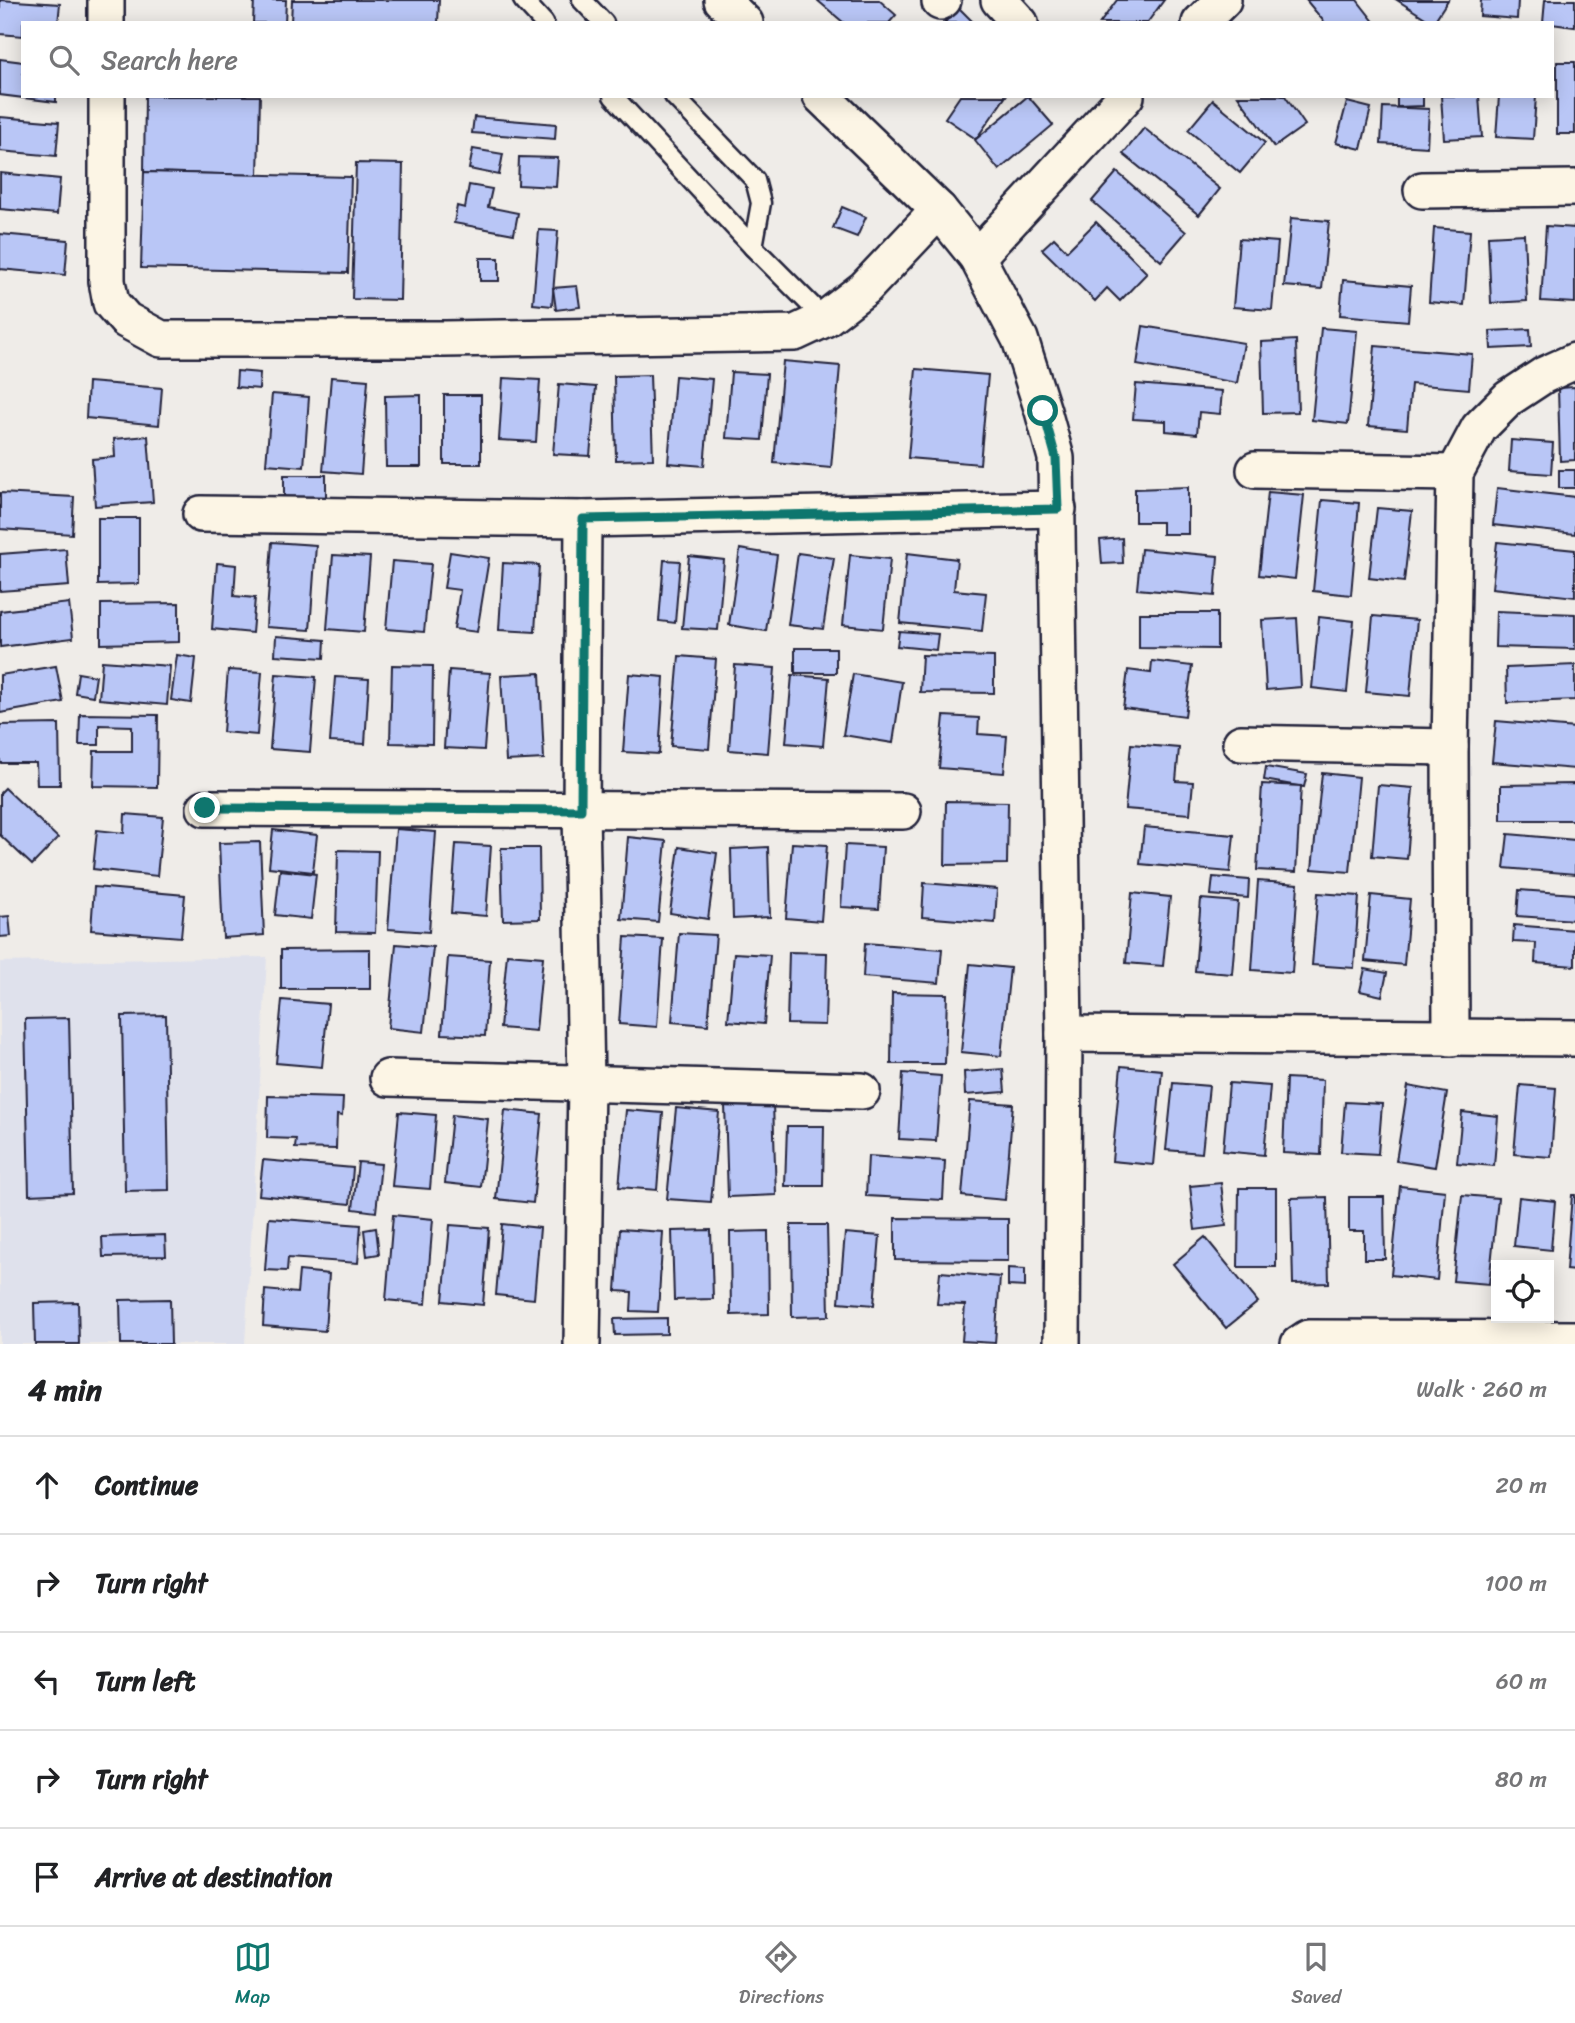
<!DOCTYPE html>
<meta charset="utf-8">
<style>
body{margin:0;font-family:Sriracha,sans-serif;background:#f6f6f6;color:#202124}
.controls{position:absolute;right:21px;bottom:21px;display:grid;overflow:hidden;border-radius:0px;box-shadow:0 4px 18px #0003}
.controls button{width:63px;height:63px;display:grid;place-items:center;padding:0;border:0;border-bottom:2px solid #e0e0e0;background:#fff;color:#202124;font:35px sans-serif}
.stop{position:absolute;width:21px;height:21px;margin:-16px;border:5px solid #0f766e;border-radius:50%;background:#fff}
.stop.end{background:#0f766e;border-color:#fff;box-shadow:0 2px 7px #0008}
.list{margin:0;padding:0;list-style:none}
h2{display:flex;justify-content:space-between;align-items:center;height:91px;margin:0;padding:0 28px;font-size:30px}
h2 small{font-size:23px;font-weight:400;color:#757577}
.list li{display:grid;grid-template-columns:46px 1fr auto;gap:21px;align-items:center;box-sizing:border-box;height:98px;padding:0 28px;border-top:2px solid #e0e0e0}
.list b{display:block;font-size:26px;white-space:nowrap}
.list em{font-size:23px;font-style:normal;color:#757577}
.icon{flex:none;width:38px;height:38px;fill:none;stroke:currentColor;stroke-width:2;stroke-linecap:round;stroke-linejoin:round}
.map{position:relative;flex:none;width:1575px;height:1344px;overflow:hidden}
.search{position:absolute;background:#fff;box-shadow:0 4px 18px #0003;left:21px;right:21px;top:21px;height:77px;display:flex;align-items:center;gap:18px;box-sizing:border-box;padding:0 24px;border-radius:0px;color:#757577;font-size:26px}
.sheet{height:581px;background:#fff}
nav{display:flex;justify-content:space-around;align-items:center;box-sizing:border-box;height:98px;border-top:2px solid #e0e0e0;background:#fff;font-size:19px;color:#757577}
nav a{display:grid;justify-items:center;gap:4px}
nav .on{color:#0f766e}
.map>svg:first-child{display:block}
.built{fill:#dfe1ec}
.building{fill:#b9c6f6;stroke:#22223b;stroke-width:2}
.lines{fill:none;stroke-linecap:round;stroke-linejoin:round}
.service-casing{stroke:#22223b;stroke-width:23}
.minor-casing{stroke:#22223b;stroke-width:40}
.service{stroke:#fcf5e5;stroke-width:18}
.minor{stroke:#fcf5e5;stroke-width:35}
.route{stroke:#0f766e;stroke-width:9}
</style>
<div class="map">
<svg width="1575" height="1344" viewBox="0 0 1575 1344">
<rect width="100%" height="100%" fill="#efece8"/>
<filter id="ink" filterUnits="userSpaceOnUse"><feTurbulence type="fractalNoise" baseFrequency=".0143" numOctaves="2"/><feDisplacementMap in="SourceGraphic" scale="14" xChannelSelector="R" yChannelSelector="G"/><feConvolveMatrix kernelMatrix="1 2 1 2 8 2 1 2 1" color-interpolation-filters="sRGB"/></filter>
<g filter="url(#ink)">
<polygon class="built" points="267,957 245,1344 0,1344 0,962"/>
<g class="building">
<polygon points="0,0 60,4 58,23 23,23 23,36 0,34"/>
<polygon points="254,0 286,0 285,23 253,23"/>
<polygon points="292,0 439,0 438,23 291,23"/>
<polygon points="817,0 879,0 896,15 889,23 844,23"/>
<polygon points="1117,0 1164,0 1147,23 1100,23"/>
<polygon points="1306,0 1357,0 1375,23 1325,23"/>
<polygon points="1397,0 1448,0 1433,23"/>
<polygon points="1481,0 1518,0 1517,19 1480,16"/>
<polygon points="1545,0 1575,0 1575,27 1543,23"/>
<polygon points="959,8 974,23 944,23"/>
<polygon points="0,59 23,62 23,96 56,96 56,102 0,95"/>
<rect x="1557" y="62" width="18" height="72"/>
<polygon points="145,96 260,96 258,175 144,172"/>
<polygon points="960,96 1006,96 976,139 945,118"/>
<polygon points="1028,96 1053,125 999,170 975,140"/>
<polygon points="1238,96 1285,96 1305,125 1274,147"/>
<polygon points="1397,96 1423,96 1423,106 1397,107"/>
<polygon points="1441,96 1479,96 1482,137 1444,139"/>
<polygon points="1499,96 1536,96 1533,139 1496,137"/>
<polygon points="1213,100 1265,143 1240,173 1188,130"/>
<polygon points="1347,102 1371,108 1361,149 1336,143"/>
<polygon points="1383,107 1429,109 1427,147 1381,144"/>
<polygon points="0,117 59,122 56,156 0,151"/>
<polygon points="474,117 556,124 555,139 472,133"/>
<polygon points="1144,128 1220,189 1199,215 1123,154"/>
<polygon points="473,149 503,154 499,175 469,169"/>
<polygon points="519,157 558,158 556,187 518,185"/>
<polygon points="356,163 403,164 400,300 352,299"/>
<polygon points="144,172 351,177 348,273 141,268"/>
<polygon points="1117,172 1186,232 1161,261 1092,201"/>
<polygon points="0,173 60,179 57,214 0,209"/>
<polygon points="469,185 492,189 488,207 518,213 514,234 454,223 457,206 465,208"/>
<polygon points="842,207 866,217 857,237 833,228"/>
<polygon points="1291,218 1329,221 1322,289 1284,286"/>
<polygon points="1096,222 1147,273 1120,301 1107,288 1095,301 1042,249 1054,238 1067,251"/>
<polygon points="1546,226 1575,228 1575,303 1541,301"/>
<polygon points="1434,228 1470,231 1464,305 1429,302"/>
<polygon points="539,230 558,231 552,306 533,304"/>
<polygon points="0,234 68,240 65,275 0,269"/>
<polygon points="1524,234 1527,301 1491,303 1488,236"/>
<polygon points="1239,239 1278,242 1272,310 1233,307"/>
<rect x="480" y="258" width="19" height="23"/>
<polygon points="1343,280 1411,286 1408,321 1340,315"/>
<polygon points="577,286 580,307 556,310 553,288"/>
<polygon points="1143,326 1244,343 1237,383 1137,365"/>
<polygon points="1321,328 1357,331 1348,424 1312,420"/>
<polygon points="1530,329 1531,347 1491,349 1490,331"/>
<polygon points="1296,340 1298,412 1263,413 1261,342"/>
<polygon points="1375,346 1472,354 1469,389 1411,384 1407,429 1368,426"/>
<polygon points="783,361 840,366 831,468 774,463"/>
<polygon points="916,369 988,375 980,464 908,458"/>
<polygon points="237,371 260,373 259,389 236,387"/>
<polygon points="731,372 767,374 762,440 726,438"/>
<polygon points="650,375 653,459 616,460 614,376"/>
<polygon points="675,376 712,379 704,466 668,463"/>
<polygon points="331,377 368,380 361,474 323,471"/>
<polygon points="503,378 540,380 536,442 499,440"/>
<polygon points="88,382 162,388 159,425 86,418"/>
<polygon points="559,384 596,387 590,456 553,454"/>
<polygon points="1136,384 1222,391 1220,414 1199,412 1197,434 1166,431 1166,421 1133,419"/>
<polygon points="1575,387 1575,460 1560,461 1558,388"/>
<polygon points="272,394 309,397 304,467 266,464"/>
<polygon points="421,395 421,467 386,467 385,396"/>
<rect x="444" y="395" width="37" height="69"/>
<polygon points="148,436 153,502 95,506 92,459 115,457 114,439"/>
<polygon points="1511,440 1553,443 1551,474 1509,471"/>
<rect x="1559" y="470" width="16" height="18"/>
<rect x="284" y="475" width="42" height="23"/>
<polygon points="1188,487 1188,534 1162,534 1162,522 1135,522 1135,489"/>
<polygon points="1497,488 1575,497 1575,534 1493,525"/>
<polygon points="1268,492 1304,495 1295,579 1259,575"/>
<polygon points="0,493 74,497 72,534 0,529"/>
<polygon points="1322,500 1359,503 1351,595 1313,591"/>
<polygon points="1377,508 1412,511 1404,582 1369,578"/>
<polygon points="98,518 139,518 139,584 98,585"/>
<polygon points="1122,538 1123,563 1102,564 1100,540"/>
<polygon points="272,542 316,545 310,630 266,627"/>
<polygon points="1497,542 1575,550 1575,597 1492,588"/>
<polygon points="66,549 69,586 0,591 0,554"/>
<polygon points="740,549 777,555 766,631 729,625"/>
<polygon points="1141,549 1218,556 1215,596 1137,589"/>
<polygon points="450,552 489,558 477,632 454,629 460,590 444,588"/>
<polygon points="798,553 834,558 823,629 788,625"/>
<polygon points="907,553 957,559 954,590 986,593 982,631 900,623"/>
<polygon points="333,555 370,557 364,632 327,629"/>
<polygon points="850,555 890,559 883,629 843,625"/>
<polygon points="689,556 724,560 718,630 682,628"/>
<polygon points="664,560 680,561 675,623 659,621"/>
<polygon points="392,561 431,564 424,632 386,629"/>
<polygon points="217,563 236,565 234,596 255,598 252,633 212,629"/>
<polygon points="503,563 539,565 535,632 499,630"/>
<polygon points="69,603 73,638 0,647 0,611"/>
<polygon points="179,603 179,642 101,644 101,604"/>
<polygon points="1496,611 1575,614 1575,649 1495,647"/>
<polygon points="1139,613 1217,613 1217,649 1139,648"/>
<polygon points="1373,616 1417,620 1410,696 1366,692"/>
<polygon points="1319,617 1354,621 1347,692 1312,688"/>
<polygon points="1297,618 1301,687 1266,690 1262,620"/>
<polygon points="899,631 938,634 936,650 897,646"/>
<polygon points="276,636 325,640 324,658 275,655"/>
<rect x="795" y="648" width="41" height="25"/>
<polygon points="177,655 196,658 191,703 171,700"/>
<polygon points="922,655 994,657 994,693 920,692"/>
<polygon points="679,656 716,659 709,749 671,746"/>
<polygon points="102,661 170,666 167,705 99,699"/>
<polygon points="1152,661 1192,666 1185,716 1123,708 1128,670 1151,673"/>
<polygon points="392,665 433,666 432,744 390,743"/>
<polygon points="735,665 775,668 768,753 729,750"/>
<polygon points="1575,665 1575,700 1507,703 1506,668"/>
<polygon points="56,666 63,702 0,713 0,675"/>
<polygon points="228,670 262,672 257,735 223,732"/>
<polygon points="449,670 490,673 484,750 444,748"/>
<polygon points="78,673 96,676 93,696 75,693"/>
<polygon points="540,673 544,759 506,761 501,675"/>
<polygon points="276,674 316,677 310,752 270,749"/>
<polygon points="629,674 664,677 659,754 623,752"/>
<polygon points="853,674 902,682 893,743 843,735"/>
<polygon points="792,675 829,678 823,746 786,743"/>
<polygon points="335,677 369,679 365,744 330,742"/>
<polygon points="80,714 158,715 157,787 93,786 94,751 132,751 132,726 99,725 99,745 79,745"/>
<polygon points="944,716 979,718 978,734 1007,736 1004,773 939,768"/>
<polygon points="1496,721 1575,728 1575,769 1492,762"/>
<polygon points="59,724 60,785 37,785 36,763 0,763 0,725"/>
<polygon points="1131,744 1179,748 1176,781 1193,782 1190,814 1125,809"/>
<polygon points="1266,767 1307,774 1304,787 1264,780"/>
<polygon points="1322,773 1359,777 1350,872 1312,869"/>
<polygon points="1262,784 1301,786 1296,872 1257,870"/>
<polygon points="1575,784 1575,820 1501,820 1501,785"/>
<polygon points="1378,785 1413,788 1407,859 1372,856"/>
<polygon points="5,788 58,838 32,865 0,835 0,793"/>
<polygon points="946,801 1008,802 1007,864 945,865"/>
<polygon points="125,814 163,817 157,876 93,869 97,830 124,833"/>
<polygon points="1144,827 1234,835 1230,872 1140,864"/>
<polygon points="396,829 436,832 429,932 388,929"/>
<polygon points="273,830 317,835 313,872 269,867"/>
<polygon points="1508,834 1575,840 1575,874 1504,868"/>
<polygon points="628,837 666,841 658,922 621,919"/>
<polygon points="260,842 264,935 223,938 219,843"/>
<polygon points="792,843 827,845 821,921 786,918"/>
<polygon points="456,844 491,846 486,916 451,913"/>
<polygon points="845,845 883,847 879,909 841,907"/>
<polygon points="679,847 717,853 708,919 670,913"/>
<polygon points="768,847 770,917 733,919 731,849"/>
<polygon points="501,848 539,848 540,919 503,920"/>
<polygon points="338,850 378,851 375,933 336,932"/>
<polygon points="280,870 316,874 311,919 275,915"/>
<polygon points="1213,877 1249,880 1248,898 1211,895"/>
<polygon points="1258,881 1298,884 1292,973 1252,970"/>
<polygon points="924,883 997,889 995,923 922,917"/>
<polygon points="94,887 185,895 181,937 91,930"/>
<polygon points="1519,890 1575,894 1575,920 1517,916"/>
<polygon points="1132,893 1170,897 1163,966 1126,963"/>
<polygon points="1318,893 1359,896 1354,968 1312,965"/>
<polygon points="1371,895 1410,899 1404,965 1365,961"/>
<polygon points="1201,899 1238,902 1232,974 1195,971"/>
<polygon points="9,916 11,936 0,937 0,917"/>
<polygon points="1514,925 1575,930 1575,966 1535,963 1536,943 1513,942"/>
<polygon points="679,933 716,935 708,1025 672,1022"/>
<polygon points="625,937 663,939 657,1027 619,1024"/>
<polygon points="865,943 942,949 939,983 863,977"/>
<polygon points="396,944 433,947 424,1032 388,1028"/>
<polygon points="370,949 370,989 281,989 281,950"/>
<polygon points="789,952 827,953 825,1025 787,1024"/>
<polygon points="734,953 770,955 764,1024 728,1021"/>
<polygon points="507,954 543,957 536,1031 500,1028"/>
<polygon points="448,957 490,960 485,1036 442,1034"/>
<polygon points="970,964 1010,968 1001,1056 961,1052"/>
<polygon points="1365,969 1387,973 1382,996 1360,991"/>
<polygon points="892,993 947,994 945,1064 891,1064"/>
<polygon points="282,1000 328,1004 322,1067 276,1063"/>
<polygon points="166,1015 169,1190 125,1191 122,1016"/>
<polygon points="69,1018 73,1193 29,1195 25,1019"/>
<polygon points="1121,1066 1162,1070 1153,1165 1112,1161"/>
<polygon points="1003,1069 1005,1092 965,1095 964,1072"/>
<polygon points="903,1073 941,1076 936,1141 899,1139"/>
<polygon points="1286,1078 1323,1080 1321,1155 1283,1153"/>
<polygon points="1173,1083 1209,1086 1202,1153 1166,1150"/>
<polygon points="1229,1083 1270,1086 1264,1155 1223,1151"/>
<polygon points="1520,1085 1556,1088 1551,1157 1514,1154"/>
<polygon points="1408,1086 1447,1093 1435,1167 1396,1161"/>
<polygon points="268,1096 343,1098 342,1116 337,1115 336,1149 295,1148 296,1139 267,1138"/>
<polygon points="970,1101 1013,1104 1005,1200 962,1196"/>
<polygon points="1345,1102 1382,1104 1378,1154 1341,1152"/>
<polygon points="773,1103 776,1195 728,1197 725,1105"/>
<polygon points="676,1108 719,1112 711,1202 667,1199"/>
<polygon points="505,1110 542,1114 533,1203 496,1199"/>
<polygon points="626,1110 663,1113 657,1190 619,1187"/>
<polygon points="399,1112 436,1115 430,1189 392,1186"/>
<polygon points="1462,1112 1498,1116 1494,1166 1457,1163"/>
<polygon points="452,1115 488,1119 481,1187 445,1183"/>
<polygon points="787,1126 824,1126 823,1186 785,1186"/>
<polygon points="868,1156 945,1161 943,1200 866,1196"/>
<polygon points="263,1160 353,1168 350,1204 259,1195"/>
<polygon points="358,1162 381,1164 376,1212 353,1209"/>
<polygon points="1221,1183 1226,1226 1195,1230 1190,1186"/>
<polygon points="1400,1186 1445,1191 1437,1280 1391,1275"/>
<polygon points="1239,1188 1276,1188 1276,1267 1238,1267"/>
<polygon points="1462,1195 1498,1198 1489,1284 1453,1281"/>
<polygon points="1572,1195 1575,1195 1575,1271 1566,1270"/>
<polygon points="1327,1197 1329,1283 1293,1284 1291,1198"/>
<polygon points="1349,1197 1384,1197 1385,1259 1364,1259 1364,1231 1349,1231"/>
<polygon points="1519,1197 1555,1201 1551,1250 1514,1246"/>
<polygon points="393,1215 433,1219 426,1304 386,1300"/>
<polygon points="269,1218 361,1225 358,1263 288,1258 287,1271 265,1270"/>
<polygon points="895,1218 1008,1219 1008,1261 895,1260"/>
<polygon points="502,1224 540,1228 534,1299 496,1295"/>
<polygon points="450,1225 489,1228 483,1305 443,1301"/>
<polygon points="791,1225 827,1225 829,1316 792,1317"/>
<polygon points="376,1228 379,1254 367,1256 364,1230"/>
<polygon points="620,1229 663,1232 658,1312 631,1311 632,1292 616,1291"/>
<polygon points="711,1230 713,1299 674,1300 672,1231"/>
<polygon points="768,1231 769,1314 731,1315 730,1232"/>
<polygon points="845,1233 880,1236 874,1305 839,1302"/>
<polygon points="165,1235 166,1256 103,1257 102,1237"/>
<polygon points="1205,1237 1258,1302 1226,1328 1173,1264"/>
<polygon points="1008,1268 1025,1269 1025,1287 1008,1286"/>
<polygon points="299,1271 329,1274 325,1331 263,1326 265,1290 297,1293"/>
<polygon points="940,1272 1000,1277 995,1343 962,1341 965,1305 937,1304"/>
<polygon points="170,1299 171,1344 121,1344 120,1300"/>
<polygon points="78,1302 79,1344 35,1344 34,1303"/>
<polygon points="667,1318 667,1334 615,1335 614,1319"/>
</g>
<g class="lines">
<g class="service-casing">
<g id="service">
<polyline points="523,0 544,23"/>
<polyline points="582,0 604,23"/>
<polyline points="613,96 753,247 825,319"/>
<polyline points="674,96 755,180 761,203 753,247"/>
</g>
</g>
<g class="minor-casing">
<g id="minor">
<polyline points="106,0 106,23"/>
<polyline points="722,0 745,23"/>
<polyline points="999,0 1020,23"/>
<polyline points="940,2 943,0"/>
<polyline points="1200,23 1223,0"/>
<polyline points="107,96 107,281 111,303 126,320 161,339 445,339 795,333 825,319 865,288 939,210"/>
<polyline points="821,96 939,210 977,257 1020,339 1043,411 1056,458 1064,1034 1062,1344"/>
<polyline points="1422,190 1575,188"/>
<polyline points="977,257 1126,96"/>
<polyline points="1255,470 1455,473"/>
<polyline points="201,514 583,519 1058,509"/>
<polyline points="1241,743 1450,747"/>
<polyline points="205,808 903,811"/>
<polyline points="1064,1034 1575,1038"/>
<polyline points="1451,1038 1450,747 1455,473 1479,428 1509,398 1544,375 1575,361"/>
<polyline points="388,1078 862,1091"/>
<polyline points="582,1344 586,1083 581,810 583,519"/>
<polyline points="1299,1344 1308,1338 1575,1339"/>
</g>
</g>
<use href="#service" class="service"/>
<use href="#minor" class="minor"/>
</g>
</g>
<g class="lines" filter="url(#ink)">
<polyline class="route" points="205,808 581,810 583,519 1058,509 1056,458 1043,411"/>
</g>
</svg>
<div class="controls">
<button><svg class="icon" aria-label="locate" viewBox="0 0 24 24"><circle cx="12" cy="12" r="6"/><path d="M12 2v4M12 18v4M2 12h4M18 12h4"/></svg></button>
</div>
<div class="stop" style="left:1043px;top:411px"></div>
<div class="stop end" style="left:205px;top:808px"></div>
<div class="search"><svg class="icon" aria-label="search" viewBox="0 0 24 24"><circle cx="10" cy="10" r="6"/><path d="M15 15l6 6"/></svg>Search here</div>
</div>
<section class="sheet">
<h2>4 min<small>Walk · 260 m</small></h2>
<ul class="list">
<li><svg class="icon" aria-label="ahead" viewBox="0 0 24 24"><path d="M12 20V5M6 11l6-6 6 6"/></svg><div><b>Continue</b></div><em>20 m</em></li>
<li><svg class="icon" aria-label="right" viewBox="0 0 24 24"><path d="M7 20v-9h11M14 6l5 5-5 5"/></svg><div><b>Turn right</b></div><em>100 m</em></li>
<li><svg class="icon" aria-label="left" viewBox="0 0 24 24"><path d="M17 20v-9H6M10 6l-5 5 5 5"/></svg><div><b>Turn left</b></div><em>60 m</em></li>
<li><svg class="icon" aria-label="right" viewBox="0 0 24 24"><path d="M7 20v-9h11M14 6l5 5-5 5"/></svg><div><b>Turn right</b></div><em>80 m</em></li>
<li><svg class="icon" aria-label="arrive" viewBox="0 0 24 24"><path d="M6 21V4h12l-3 4 3 4H6"/></svg><div><b>Arrive at destination</b></div></li>
</ul>
</section>
<nav>
<a class="on"><svg class="icon" aria-label="map" viewBox="0 0 24 24"><path d="M3 6l6-2 6 2 6-2v14l-6 2-6-2-6 2zM9 4v14M15 6v14"/></svg>Map</a>
<a><svg class="icon" aria-label="directions" viewBox="0 0 24 24"><path d="M12 3l9 9-9 9-9-9zM9 14v-3h6M13 9l2 2-2 2"/></svg>Directions</a>
<a><svg class="icon" aria-label="saved" viewBox="0 0 24 24"><path d="M7 4h10v16l-5-4-5 4z"/></svg>Saved</a>
</nav>
